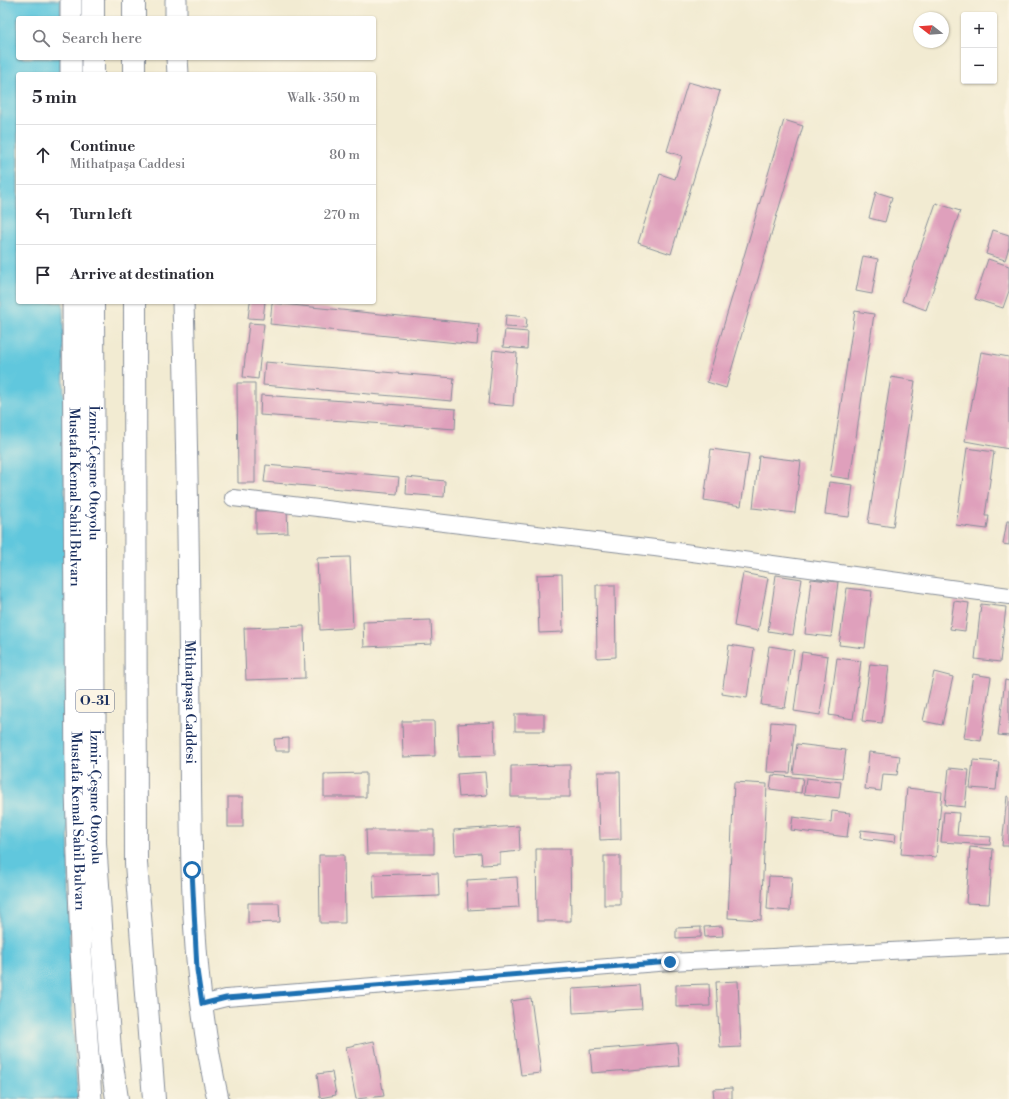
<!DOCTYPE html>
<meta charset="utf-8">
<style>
body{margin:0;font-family:"Libre Bodoni",serif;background:#f7f7f7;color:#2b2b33}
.controls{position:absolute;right:12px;top:12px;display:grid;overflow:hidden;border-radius:4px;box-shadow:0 1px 3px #0004}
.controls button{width:36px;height:36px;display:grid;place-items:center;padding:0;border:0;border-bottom:1px solid #e1e1e2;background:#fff;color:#2b2b33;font:20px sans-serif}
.compass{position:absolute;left:913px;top:12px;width:36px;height:36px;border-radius:50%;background:#fff;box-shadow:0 1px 3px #0004;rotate:287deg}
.stop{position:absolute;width:12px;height:12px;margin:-9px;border:3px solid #1f6fb2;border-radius:50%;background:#fff}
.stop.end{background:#1f6fb2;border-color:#fff;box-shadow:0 1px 4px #0008}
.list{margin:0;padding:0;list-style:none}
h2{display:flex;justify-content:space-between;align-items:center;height:52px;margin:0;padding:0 16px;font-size:17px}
h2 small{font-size:13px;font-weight:400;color:#7c7c81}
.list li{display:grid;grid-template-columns:26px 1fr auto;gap:12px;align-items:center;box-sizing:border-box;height:60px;padding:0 16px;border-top:1px solid #e1e1e2}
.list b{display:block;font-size:15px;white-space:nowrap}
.list p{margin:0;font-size:13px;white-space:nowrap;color:#7c7c81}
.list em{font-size:13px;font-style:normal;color:#7c7c81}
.icon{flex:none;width:22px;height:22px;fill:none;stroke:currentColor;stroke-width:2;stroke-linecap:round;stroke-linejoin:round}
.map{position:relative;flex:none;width:1009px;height:1099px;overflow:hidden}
.search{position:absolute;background:#fff;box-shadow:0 1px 3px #0004;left:16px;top:16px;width:360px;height:44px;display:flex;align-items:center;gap:10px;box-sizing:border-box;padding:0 14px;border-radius:4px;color:#7c7c81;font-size:15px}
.panel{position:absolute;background:#fff;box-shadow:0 1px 3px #0004;left:16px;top:72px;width:360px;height:232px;border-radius:4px}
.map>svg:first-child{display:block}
.water{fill:#60c7dd;stroke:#3e7b9e}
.building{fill:#dfa0bc}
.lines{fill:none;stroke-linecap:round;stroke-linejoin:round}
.minor-casing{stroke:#868d98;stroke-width:18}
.major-casing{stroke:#868d98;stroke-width:23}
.highway-casing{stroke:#868d98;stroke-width:24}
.minor{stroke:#fff;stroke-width:16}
.major{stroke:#fff;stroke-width:21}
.highway{stroke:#fff;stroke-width:22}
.route{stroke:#1f6fb2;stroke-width:5}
.labels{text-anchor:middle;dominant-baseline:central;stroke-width:3;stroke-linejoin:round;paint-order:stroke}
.shield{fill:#fcf5e5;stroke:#5e6a86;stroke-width:1}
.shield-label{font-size:13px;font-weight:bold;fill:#1b2f5e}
.street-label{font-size:14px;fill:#1b2f5e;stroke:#fcf5e5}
</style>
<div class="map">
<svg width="1009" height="1099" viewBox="0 0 1009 1099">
<rect width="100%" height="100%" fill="#fcf5e5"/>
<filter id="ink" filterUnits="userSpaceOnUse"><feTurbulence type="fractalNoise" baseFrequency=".025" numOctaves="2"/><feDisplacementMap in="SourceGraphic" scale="8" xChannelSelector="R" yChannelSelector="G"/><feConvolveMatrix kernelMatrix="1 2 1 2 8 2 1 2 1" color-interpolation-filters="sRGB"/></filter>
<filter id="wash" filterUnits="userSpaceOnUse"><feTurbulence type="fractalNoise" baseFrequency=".012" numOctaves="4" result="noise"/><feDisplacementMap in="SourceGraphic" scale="16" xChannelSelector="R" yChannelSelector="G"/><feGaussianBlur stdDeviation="0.9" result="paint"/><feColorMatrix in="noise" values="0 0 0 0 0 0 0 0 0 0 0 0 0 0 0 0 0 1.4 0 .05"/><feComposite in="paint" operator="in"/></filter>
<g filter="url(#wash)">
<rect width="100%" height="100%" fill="#f2ebd2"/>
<polygon class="water" points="0,0 61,0 61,18 18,18 18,58 61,58 61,74 18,74 18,302 63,302 70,981 78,1099 0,1099"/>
<g id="blocks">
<g class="building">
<polygon points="688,82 720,91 671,254 638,243 660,174 675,179 682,156 667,151"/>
<polygon points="784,120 803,126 726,388 707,382"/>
<polygon points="876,192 892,197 885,222 869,218"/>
<polygon points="936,203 960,211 926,310 902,301"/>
<polygon points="993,230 1009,235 1009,247 1005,260 986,254"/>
<polygon points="863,256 878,259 872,294 856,291"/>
<polygon points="988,259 1009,266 1009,291 1003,308 975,299"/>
<polygon points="250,302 265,302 263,319 248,318"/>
<polygon points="272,303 479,324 477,345 270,324"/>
<polygon points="855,311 874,314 850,479 830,476"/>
<polygon points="506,315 527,317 526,328 505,327"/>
<polygon points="249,323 264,324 258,379 243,377"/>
<polygon points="505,330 528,332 527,349 503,347"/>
<polygon points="493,350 517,353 513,406 488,404"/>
<polygon points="981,352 1009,357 1009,449 965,441"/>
<polygon points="265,362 454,378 452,401 263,385"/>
<polygon points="891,377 915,381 893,527 868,523"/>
<polygon points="237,383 255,383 255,483 238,483"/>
<polygon points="261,395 456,409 455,429 260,415"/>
<polygon points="967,448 994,452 985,516 989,516 987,529 956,525"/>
<polygon points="711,449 749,454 741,506 704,500"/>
<polygon points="759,456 801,461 795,513 753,508"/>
<polygon points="266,465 399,477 397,494 264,482"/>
<polygon points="407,477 445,481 444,497 406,494"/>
<polygon points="829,482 853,485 849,517 825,514"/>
<polygon points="287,510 288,533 256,534 256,511"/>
<polygon points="1007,521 1009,521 1009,545 1003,544"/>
<polygon points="350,557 353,628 320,630 317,558"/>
<polygon points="743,573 768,578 758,631 734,626"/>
<polygon points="562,574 563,632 539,633 537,575"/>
<polygon points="776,575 802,579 793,635 768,631"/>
<polygon points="811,579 838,582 831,637 805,634"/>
<polygon points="596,585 615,585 616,657 597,658"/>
<polygon points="847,588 872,591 865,648 839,645"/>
<polygon points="954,601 969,603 965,631 950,629"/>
<polygon points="981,604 1006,607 1000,662 975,659"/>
<polygon points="431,620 432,644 364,647 363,622"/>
<polygon points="304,626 305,678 246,680 244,628"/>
<polygon points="729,645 754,649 747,698 722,694"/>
<polygon points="769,646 794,650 785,708 761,705"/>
<polygon points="802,652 828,656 820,715 794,711"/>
<polygon points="837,658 861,661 853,719 829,715"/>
<polygon points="870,664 889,666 882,723 862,721"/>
<polygon points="934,672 953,677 942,725 923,721"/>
<polygon points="973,674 991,677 981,741 964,738"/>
<polygon points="1005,680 1009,681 1009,736 998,735"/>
<rect x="515" y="714" width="29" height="17"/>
<polygon points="402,721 434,721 435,756 403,757"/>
<polygon points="494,722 495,755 459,756 458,724"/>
<polygon points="771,722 795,724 790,773 767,772"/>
<polygon points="289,738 289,751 275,751 274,739"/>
<polygon points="797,744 846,750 842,778 793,773"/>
<polygon points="869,752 900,756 897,775 883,774 881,791 865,789"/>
<polygon points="973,760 999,762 996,790 970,788"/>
<polygon points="570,765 570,797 511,797 511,766"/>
<polygon points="949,768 969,770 965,807 945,805"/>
<polygon points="485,772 487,795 459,797 457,774"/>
<polygon points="598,772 620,772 621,839 600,840"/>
<polygon points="366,773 366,797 324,797 324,774"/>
<polygon points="772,775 803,778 801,793 770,789"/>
<polygon points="806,778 841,782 839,798 804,794"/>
<polygon points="734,782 767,784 761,920 728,918"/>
<polygon points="907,788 942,792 936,857 901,854"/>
<polygon points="1007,796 1009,797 1009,846 1002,846"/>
<rect x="228" y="797" width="15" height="30"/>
<polygon points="832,811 850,813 847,837 791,830 793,817 831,822"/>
<polygon points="944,812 959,813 957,835 991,837 990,845 941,842"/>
<polygon points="519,826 520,851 500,853 500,864 482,865 481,853 455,855 454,830"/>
<polygon points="366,830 434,830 434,854 367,854"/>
<polygon points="861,830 896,834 895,842 860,838"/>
<polygon points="970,847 993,849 989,904 966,903"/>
<polygon points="536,849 570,849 571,921 537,921"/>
<polygon points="319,855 344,855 345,923 320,923"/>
<rect x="604" y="856" width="16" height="49"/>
<polygon points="438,873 439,896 374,898 373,875"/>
<polygon points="769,876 792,877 790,911 767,909"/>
<polygon points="517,877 519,907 468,910 467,880"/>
<polygon points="248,903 279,903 280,922 248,923"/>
<polygon points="722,926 723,936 705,937 704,927"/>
<polygon points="701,927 701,937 676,938 676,928"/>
<polygon points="738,981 741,1047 720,1048 716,982"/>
<polygon points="709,984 710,1006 676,1007 676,985"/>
<polygon points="640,985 642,1009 573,1013 572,989"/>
<polygon points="531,998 541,1073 521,1075 511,1001"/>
<polygon points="374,1041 384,1096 356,1099 346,1047"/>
<polygon points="677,1043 679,1066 592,1073 590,1050"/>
<polygon points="332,1072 336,1095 320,1098 317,1074"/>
<polygon points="732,1088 732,1099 714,1099 713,1089"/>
</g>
</g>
</g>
<g filter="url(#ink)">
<use href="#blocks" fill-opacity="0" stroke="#868d98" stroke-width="1"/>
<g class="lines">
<g class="minor-casing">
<g id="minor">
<polyline points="233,498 655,548 1009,596"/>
<polyline points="202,1004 226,998 670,962 1009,945"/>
</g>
</g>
<g class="major-casing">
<g id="major">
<polyline points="71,0 71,18"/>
<polyline points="176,0 176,18"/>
<polyline points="71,58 71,74"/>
<polyline points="177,58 178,74"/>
<path id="s1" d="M 73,302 L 76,791 L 81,950 L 91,1099"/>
<path id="s2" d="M 183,302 C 187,440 189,578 190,716 C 191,844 189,973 218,1099"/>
</g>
</g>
<g class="highway-casing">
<g id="highway">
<polyline points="93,0 93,18"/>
<polyline points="134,0 134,18"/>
<polyline points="93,58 93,74"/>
<polyline points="134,58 134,74"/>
<path id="s3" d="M 93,302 L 95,843 L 110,1051 L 117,1099"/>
<polyline points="135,302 136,863 154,1099"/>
</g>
</g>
<use href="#minor" class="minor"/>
<use href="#major" class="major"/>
<use href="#highway" class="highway"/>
</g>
</g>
<g class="lines" filter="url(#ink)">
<polyline class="route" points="192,870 197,970 202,1004 226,998 670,962"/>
</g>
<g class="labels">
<rect class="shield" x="76" y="690" width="38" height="22" rx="3"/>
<g class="shield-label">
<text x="95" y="701">O-31</text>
</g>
<g class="street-label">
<text stroke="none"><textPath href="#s3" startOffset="171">İzmir-Çeşme Otoyolu</textPath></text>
<text stroke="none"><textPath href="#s1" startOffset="195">Mustafa Kemal Sahil Bulvarı</textPath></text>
<text stroke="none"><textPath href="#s2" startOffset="400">Mithatpaşa Caddesi</textPath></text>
<text stroke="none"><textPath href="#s3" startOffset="495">İzmir-Çeşme Otoyolu</textPath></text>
<text stroke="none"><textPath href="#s1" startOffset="519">Mustafa Kemal Sahil Bulvarı</textPath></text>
</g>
</g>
</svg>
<div class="controls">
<button>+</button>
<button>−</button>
</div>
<svg class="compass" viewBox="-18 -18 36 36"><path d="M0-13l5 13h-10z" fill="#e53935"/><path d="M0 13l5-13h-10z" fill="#7c7c81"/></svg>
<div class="stop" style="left:192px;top:870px"></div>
<div class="stop end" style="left:670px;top:962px"></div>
<div class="search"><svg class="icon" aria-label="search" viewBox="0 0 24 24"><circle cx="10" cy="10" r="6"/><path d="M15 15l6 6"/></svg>Search here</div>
<section class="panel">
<h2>5 min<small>Walk · 350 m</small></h2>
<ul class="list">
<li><svg class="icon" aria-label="ahead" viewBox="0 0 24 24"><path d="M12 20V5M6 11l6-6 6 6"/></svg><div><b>Continue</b><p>Mithatpaşa Caddesi</p></div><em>80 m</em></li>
<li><svg class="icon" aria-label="left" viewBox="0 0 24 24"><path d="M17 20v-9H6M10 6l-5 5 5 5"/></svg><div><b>Turn left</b></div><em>270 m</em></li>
<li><svg class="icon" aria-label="arrive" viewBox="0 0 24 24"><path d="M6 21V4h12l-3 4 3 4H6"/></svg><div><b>Arrive at destination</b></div></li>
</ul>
</section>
</div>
